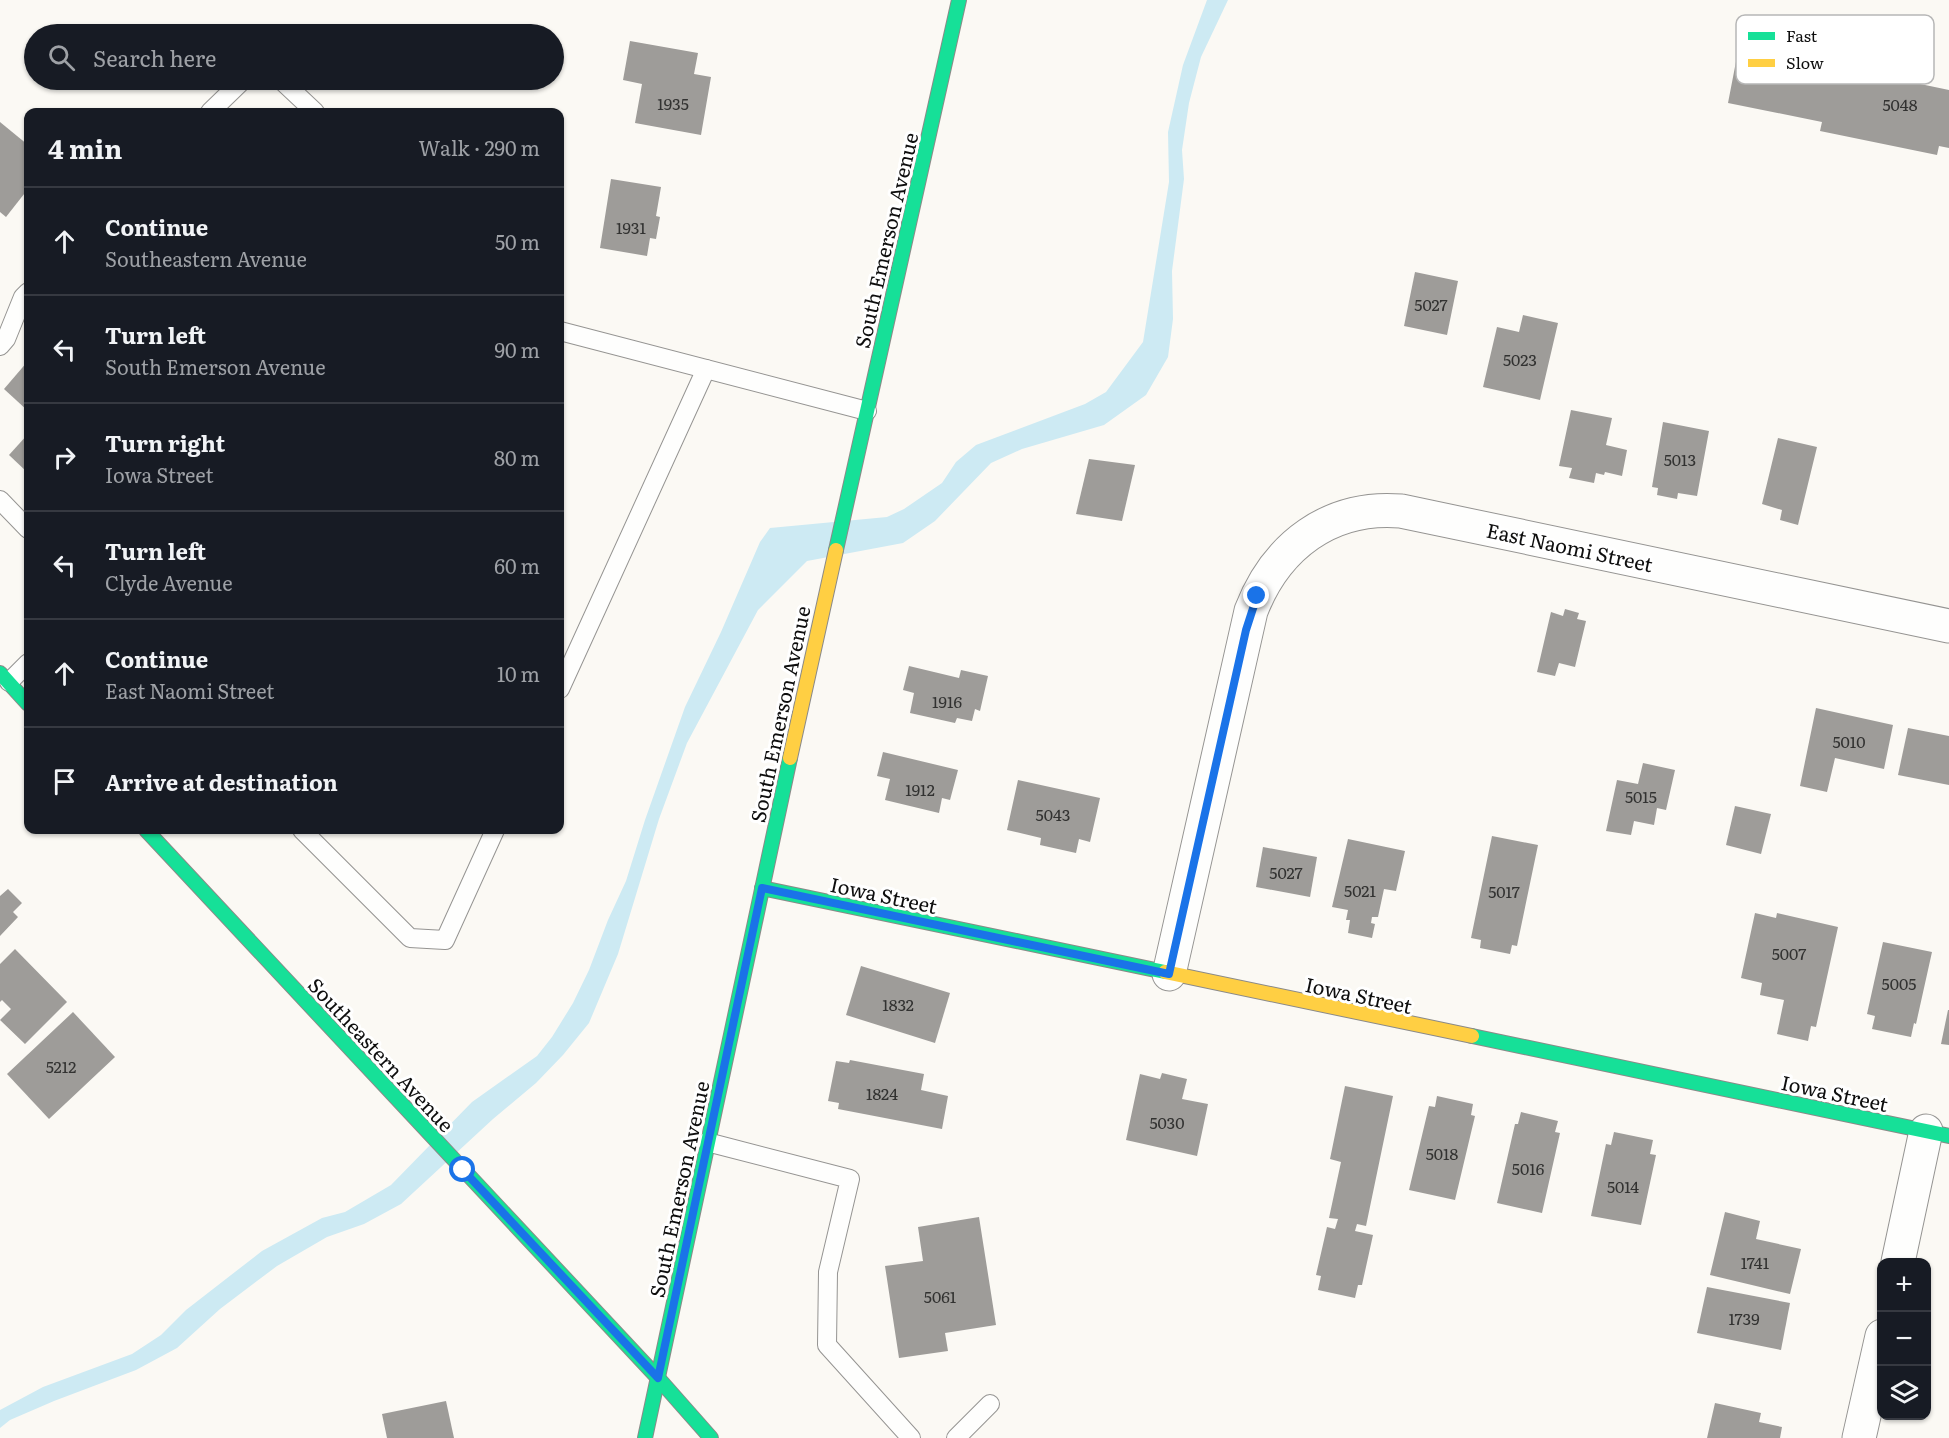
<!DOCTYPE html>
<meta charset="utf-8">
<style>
body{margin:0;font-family:Literata,serif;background:#20242c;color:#f1f3f6}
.controls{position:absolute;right:18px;bottom:18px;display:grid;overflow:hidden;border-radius:12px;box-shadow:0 2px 4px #0004}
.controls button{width:54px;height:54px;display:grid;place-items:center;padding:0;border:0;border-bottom:2px solid #363941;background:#171b24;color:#f1f3f6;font:30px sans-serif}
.stop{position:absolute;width:18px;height:18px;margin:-14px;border:4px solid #1a73e8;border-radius:50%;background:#fff}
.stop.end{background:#1a73e8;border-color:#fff;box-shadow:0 2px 6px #0008}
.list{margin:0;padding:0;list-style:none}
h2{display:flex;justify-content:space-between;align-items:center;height:78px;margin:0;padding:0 24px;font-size:26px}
h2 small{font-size:20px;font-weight:400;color:#9ea1a6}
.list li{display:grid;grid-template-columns:39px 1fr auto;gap:18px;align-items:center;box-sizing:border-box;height:108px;padding:0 24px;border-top:2px solid #363941}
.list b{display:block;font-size:22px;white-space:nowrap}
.list p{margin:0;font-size:20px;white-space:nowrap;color:#9ea1a6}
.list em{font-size:20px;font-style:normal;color:#9ea1a6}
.icon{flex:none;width:33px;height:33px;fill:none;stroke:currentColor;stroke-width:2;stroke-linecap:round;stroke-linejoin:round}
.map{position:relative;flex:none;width:1949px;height:1438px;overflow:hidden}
.search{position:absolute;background:#171b24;box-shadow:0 2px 4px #0004;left:24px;top:24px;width:540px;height:66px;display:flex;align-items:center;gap:15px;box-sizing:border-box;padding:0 21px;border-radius:33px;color:#9ea1a6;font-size:22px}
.panel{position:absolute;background:#171b24;box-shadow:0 2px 4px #0004;left:24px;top:108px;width:540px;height:726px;border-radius:12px}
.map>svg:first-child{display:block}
.water{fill:#cdeaf3}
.building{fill:#9e9c99}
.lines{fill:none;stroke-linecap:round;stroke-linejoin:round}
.lane-casing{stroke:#959492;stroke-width:20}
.street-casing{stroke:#959492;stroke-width:35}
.fast-casing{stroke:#8b8a88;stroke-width:16}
.slow-casing{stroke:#8b8a88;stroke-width:16}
.lane{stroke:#fefefd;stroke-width:18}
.street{stroke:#fefefd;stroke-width:33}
.fast{stroke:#16e098;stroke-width:14}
.slow{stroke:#ffcf43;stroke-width:14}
.route{stroke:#1a73e8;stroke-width:8}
.labels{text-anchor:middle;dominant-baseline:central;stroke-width:6;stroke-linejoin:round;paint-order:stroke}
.number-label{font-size:16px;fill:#323231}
.street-label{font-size:20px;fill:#0e0e0e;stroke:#fff}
.key{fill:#fff;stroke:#b7b7b7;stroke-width:1.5}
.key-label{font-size:16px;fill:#0e0e0e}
</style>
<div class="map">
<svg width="1949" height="1438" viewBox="0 0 1949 1438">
<rect width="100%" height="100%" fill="#fbf9f4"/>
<polygon class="water" points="1207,0 1228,0 1201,57 1189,103 1182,150 1184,179 1172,271 1173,319 1168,357 1146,395 1104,425 1022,449 991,463 935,521 903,543 807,561 758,610 687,743 659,819 618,954 589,1023 563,1055 536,1083 493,1119 401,1204 364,1224 327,1237 277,1266 220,1309 177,1348 136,1370 54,1401 10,1420 0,1428 0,1410 43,1387 132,1354 161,1335 186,1310 262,1251 322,1218 345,1212 391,1185 472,1102 537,1056 552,1037 573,1003 589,970 608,920 626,881 645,820 685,707 721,632 760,542 770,528 887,517 904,509 942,483 956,462 976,445 1085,404 1106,392 1143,342 1169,182 1168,132 1183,65"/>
<g class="building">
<polygon points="630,41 698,53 694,74 711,77 701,135 635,123 642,84 623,80"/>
<polygon points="1739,46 1949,90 1949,148 1939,146 1937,155 1820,131 1822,122 1728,103"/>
<polygon points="0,122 28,145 28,189 6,217 0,212"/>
<polygon points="611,179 661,187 656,216 660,217 656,239 650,238 647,256 600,248"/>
<polygon points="1415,272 1458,281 1447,335 1404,326"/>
<polygon points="1523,315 1558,323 1540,400 1483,387 1497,327 1519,332"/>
<polygon points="28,361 28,411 4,389"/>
<polygon points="1571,410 1612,418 1606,445 1627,450 1622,476 1605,472 1604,475 1596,473 1594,483 1569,478 1572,468 1559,466"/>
<polygon points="1663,422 1709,431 1697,496 1678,493 1677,499 1657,495 1658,488 1652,487"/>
<polygon points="28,434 28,473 9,455"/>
<polygon points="1778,438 1817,447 1798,525 1780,520 1782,510 1762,504"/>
<polygon points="1089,459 1135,465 1122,521 1076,514"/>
<polygon points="1565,609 1579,613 1577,619 1586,621 1575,667 1559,663 1555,676 1537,672 1551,612 1563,616"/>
<polygon points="909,666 959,678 961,670 988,676 980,711 975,709 972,721 957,718 955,723 910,713 914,693 903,690"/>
<polygon points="1816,708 1893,725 1884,769 1835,758 1827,792 1800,786"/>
<polygon points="1908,728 1949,736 1949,785 1898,775"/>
<polygon points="883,752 958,770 950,800 942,798 939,813 885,800 890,779 877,776"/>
<polygon points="1643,763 1675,770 1666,810 1657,808 1654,825 1634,821 1631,835 1606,831 1617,780 1638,784"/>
<polygon points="1018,780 1100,798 1090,842 1079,839 1076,853 1040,845 1041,838 1007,830"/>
<polygon points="1735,806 1771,814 1761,854 1726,845"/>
<polygon points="1492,836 1538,845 1517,946 1512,945 1510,954 1480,948 1481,940 1471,938"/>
<polygon points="1348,839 1405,851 1396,891 1384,889 1378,917 1372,917 1371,923 1375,924 1372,938 1348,933 1350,920 1346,920 1348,910 1332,907"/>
<polygon points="1263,847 1317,857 1310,897 1256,887"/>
<polygon points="8,889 22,903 13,912 18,917 0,936 0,896"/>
<polygon points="1755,913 1776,918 1777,913 1838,927 1816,1027 1811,1026 1808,1041 1777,1034 1784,1000 1760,995 1762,983 1741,978"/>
<polygon points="1883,942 1932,952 1916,1024 1914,1023 1911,1037 1872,1029 1875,1016 1867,1014"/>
<polygon points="15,949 67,1002 25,1044 0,1020 11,1009 2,1000 0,1002 0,964"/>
<polygon points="861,966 950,993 935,1043 846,1015"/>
<polygon points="1948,1010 1949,1010 1949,1045 1941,1044"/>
<polygon points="73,1012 115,1057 49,1119 7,1074"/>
<polygon points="850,1060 924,1074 921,1090 948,1096 942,1129 838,1109 839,1103 828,1101 836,1061 849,1063"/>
<polygon points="1162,1073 1187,1079 1182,1099 1208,1104 1197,1156 1126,1140 1140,1074 1160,1079"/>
<polygon points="1345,1086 1393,1096 1366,1226 1357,1224 1355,1231 1373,1235 1362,1285 1358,1285 1355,1298 1318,1290 1321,1276 1316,1275 1327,1227 1335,1229 1338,1219 1329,1218 1341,1162 1330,1159"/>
<polygon points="1437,1096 1473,1104 1471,1115 1475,1116 1455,1200 1409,1190 1429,1106 1435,1107"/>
<polygon points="1521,1112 1558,1121 1555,1132 1560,1133 1542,1213 1497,1203 1515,1124 1518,1124"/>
<polygon points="1614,1132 1653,1140 1650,1154 1656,1155 1641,1225 1591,1216 1606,1144 1611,1145"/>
<polygon points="1725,1212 1760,1221 1756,1239 1801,1249 1790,1294 1710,1275"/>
<polygon points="979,1217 996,1325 945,1333 948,1351 899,1358 885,1266 923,1261 918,1227"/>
<polygon points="1707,1287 1790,1303 1781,1350 1697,1333"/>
<polygon points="446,1401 454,1438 387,1438 382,1414"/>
<polygon points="1715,1403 1761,1413 1759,1422 1782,1427 1780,1438 1707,1438"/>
</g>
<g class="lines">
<g class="lane-casing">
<g id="lane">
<polyline points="281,80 315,112"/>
<polyline points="210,112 243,80"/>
<polyline points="560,331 867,411"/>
<polyline points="0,346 6,339 23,297 28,292"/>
<polyline points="0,500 28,529"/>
<polyline points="9,682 28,663"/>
<polyline points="560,689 706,369"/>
<polyline points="302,830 410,938 445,940 495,830"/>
<polyline points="707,1142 850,1179 828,1272 827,1345 911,1438"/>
<polyline points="956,1438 990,1404"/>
</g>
</g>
<g class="street-casing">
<g id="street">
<path d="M 1169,974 L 1251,611 C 1276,546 1330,505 1401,511 L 1949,626"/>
<polyline points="1898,1262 1926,1131"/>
<polyline points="1859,1438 1882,1336"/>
</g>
</g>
<g class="fast-casing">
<g id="fast">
<polyline points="836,550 959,0"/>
<polyline points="0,673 28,704"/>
<polyline points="146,830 658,1378 711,1438"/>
<polyline points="762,888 1165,972"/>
<polyline points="1472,1036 1949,1136"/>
<polyline points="645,1438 790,758"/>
</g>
</g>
<g class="slow-casing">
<g id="slow">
<polyline points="790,758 836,550"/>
<polyline points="1165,972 1472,1036"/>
</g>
</g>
<use href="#lane" class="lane"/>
<use href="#street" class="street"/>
<use href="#fast" class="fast"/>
<use href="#slow" class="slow"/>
</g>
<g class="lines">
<polyline class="route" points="463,1170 658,1378 762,888 1169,974 1246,630 1257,596"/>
</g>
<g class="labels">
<g class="number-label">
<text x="673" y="103">1935</text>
<text x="1900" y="104">5048</text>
<text x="631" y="227">1931</text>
<text x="1431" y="304">5027</text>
<text x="1520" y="359">5023</text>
<text x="1680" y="459">5013</text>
<text x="947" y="701">1916</text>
<text x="1849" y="741">5010</text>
<text x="920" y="789">1912</text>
<text x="1641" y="796">5015</text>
<text x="1053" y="814">5043</text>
<text x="1286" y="872">5027</text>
<text x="1360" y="890">5021</text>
<text x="1504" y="891">5017</text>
<text x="1789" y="953">5007</text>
<text x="1899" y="983">5005</text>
<text x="898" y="1004">1832</text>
<text x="61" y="1066">5212</text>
<text x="882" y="1093">1824</text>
<text x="1167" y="1122">5030</text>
<text x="1442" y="1153">5018</text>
<text x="1528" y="1168">5016</text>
<text x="1623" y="1186">5014</text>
<text x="1755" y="1262">1741</text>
<text x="940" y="1296">5061</text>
<text x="1744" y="1318">1739</text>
</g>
<g class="street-label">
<text transform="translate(885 240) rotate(-77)">South Emerson Avenue</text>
<text transform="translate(1570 546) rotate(12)">East Naomi Street</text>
<text transform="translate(779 714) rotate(-78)">South Emerson Avenue</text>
<text transform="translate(884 894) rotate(12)">Iowa Street</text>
<text transform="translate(1359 994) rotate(12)">Iowa Street</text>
<text transform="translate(382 1054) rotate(47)">Southeastern Avenue</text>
<text transform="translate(1835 1092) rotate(12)">Iowa Street</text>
<text transform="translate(678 1189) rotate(-78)">South Emerson Avenue</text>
</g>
</g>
<rect x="1736" y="15" width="198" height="69" rx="9" class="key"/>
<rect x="1748" y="32" width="27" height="8" fill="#16e098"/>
<rect x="1748" y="59" width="27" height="8" fill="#ffcf43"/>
<g class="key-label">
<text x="1786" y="42">Fast</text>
<text x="1786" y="69">Slow</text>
</g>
</svg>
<div class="controls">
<button>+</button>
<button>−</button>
<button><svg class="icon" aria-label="layers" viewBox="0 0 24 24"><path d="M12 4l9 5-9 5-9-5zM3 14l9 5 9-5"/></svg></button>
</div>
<div class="stop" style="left:463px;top:1170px"></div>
<div class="stop end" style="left:1257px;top:596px"></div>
<div class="search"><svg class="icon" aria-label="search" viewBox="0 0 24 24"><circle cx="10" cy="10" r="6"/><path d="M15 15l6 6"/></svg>Search here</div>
<section class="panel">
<h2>4 min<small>Walk · 290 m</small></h2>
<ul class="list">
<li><svg class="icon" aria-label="ahead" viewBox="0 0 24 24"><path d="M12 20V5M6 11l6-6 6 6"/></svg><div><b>Continue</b><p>Southeastern Avenue</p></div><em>50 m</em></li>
<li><svg class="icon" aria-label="left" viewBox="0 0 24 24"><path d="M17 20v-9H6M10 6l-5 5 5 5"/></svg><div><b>Turn left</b><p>South Emerson Avenue</p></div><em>90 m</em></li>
<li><svg class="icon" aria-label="right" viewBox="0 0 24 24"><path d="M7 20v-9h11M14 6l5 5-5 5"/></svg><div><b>Turn right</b><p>Iowa Street</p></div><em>80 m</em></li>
<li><svg class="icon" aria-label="left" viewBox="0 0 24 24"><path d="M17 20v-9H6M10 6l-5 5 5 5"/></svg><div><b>Turn left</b><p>Clyde Avenue</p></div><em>60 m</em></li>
<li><svg class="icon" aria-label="ahead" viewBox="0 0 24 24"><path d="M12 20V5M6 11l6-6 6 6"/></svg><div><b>Continue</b><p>East Naomi Street</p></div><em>10 m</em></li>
<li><svg class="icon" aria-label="arrive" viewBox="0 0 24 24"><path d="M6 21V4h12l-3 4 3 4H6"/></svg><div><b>Arrive at destination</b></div></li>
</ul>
</section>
</div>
